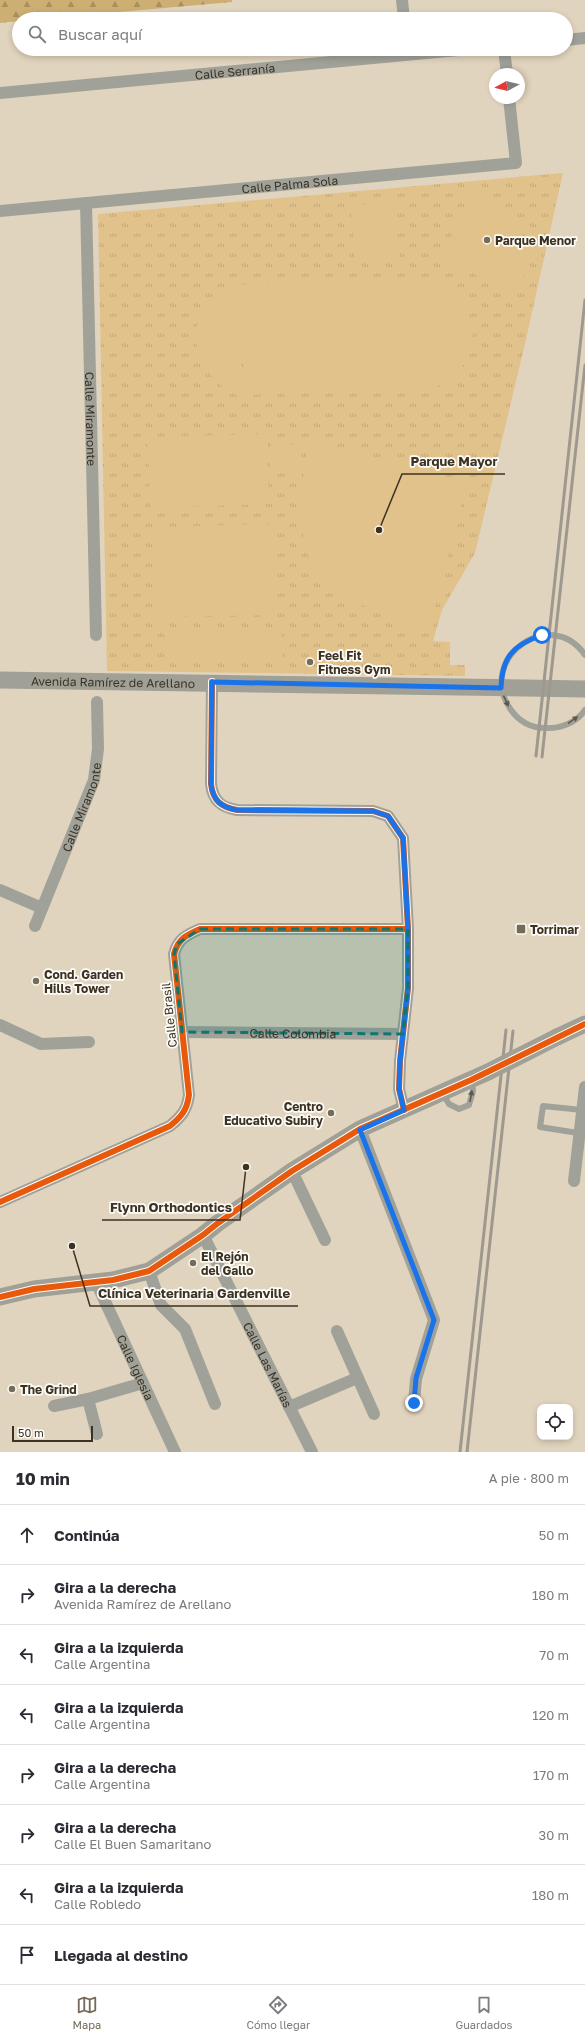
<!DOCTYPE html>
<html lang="es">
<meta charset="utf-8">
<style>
body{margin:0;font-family:"Golos Text",sans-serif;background:#f2f2f3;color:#2b2b33}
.controls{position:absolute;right:12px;bottom:12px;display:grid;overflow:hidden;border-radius:8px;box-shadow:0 2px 6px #0003}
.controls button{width:36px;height:36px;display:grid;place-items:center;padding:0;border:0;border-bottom:1px solid #e1e1e2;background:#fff;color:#2b2b33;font:20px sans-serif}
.compass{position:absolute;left:489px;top:68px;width:36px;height:36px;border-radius:50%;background:#fff;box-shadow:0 2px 6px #0003;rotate:262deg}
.scale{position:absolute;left:12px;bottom:10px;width:81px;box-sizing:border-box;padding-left:4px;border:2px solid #3b3222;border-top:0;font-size:11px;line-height:14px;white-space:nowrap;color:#3b3222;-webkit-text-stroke:3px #fdfbf7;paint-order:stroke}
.stop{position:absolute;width:12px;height:12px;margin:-9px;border:3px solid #1a73e8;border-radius:50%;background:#fff}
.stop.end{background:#1a73e8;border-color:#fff;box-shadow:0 1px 4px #0008}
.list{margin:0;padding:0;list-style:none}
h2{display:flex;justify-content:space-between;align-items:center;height:52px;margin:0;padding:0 16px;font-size:17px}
h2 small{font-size:13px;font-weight:400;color:#7c7c81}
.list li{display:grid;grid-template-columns:26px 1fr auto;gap:12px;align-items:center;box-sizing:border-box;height:60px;padding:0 16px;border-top:1px solid #e1e1e2}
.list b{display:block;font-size:15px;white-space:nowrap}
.list p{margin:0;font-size:13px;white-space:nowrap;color:#7c7c81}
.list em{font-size:13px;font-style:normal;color:#7c7c81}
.icon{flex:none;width:22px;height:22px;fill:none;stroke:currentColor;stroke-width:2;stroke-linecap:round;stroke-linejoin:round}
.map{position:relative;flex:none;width:585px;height:1452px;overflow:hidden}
.search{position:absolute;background:#fff;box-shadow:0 2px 6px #0003;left:12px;right:12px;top:12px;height:44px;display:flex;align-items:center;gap:10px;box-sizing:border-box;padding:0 14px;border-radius:22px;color:#7c7c81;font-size:15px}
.sheet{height:532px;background:#fff}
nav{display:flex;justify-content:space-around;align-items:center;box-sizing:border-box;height:56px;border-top:1px solid #e1e1e2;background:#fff;font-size:11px;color:#7c7c81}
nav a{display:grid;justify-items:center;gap:2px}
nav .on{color:#756b59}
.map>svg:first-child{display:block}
.forest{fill:url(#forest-firs)}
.park{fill:url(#park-tufts)}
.garden{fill:#e2c28b;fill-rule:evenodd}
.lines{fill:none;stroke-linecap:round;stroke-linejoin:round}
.lane{stroke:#a0a29a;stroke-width:6}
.street{stroke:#a0a29a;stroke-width:12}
.secondary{stroke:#a0a096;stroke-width:17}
.rail{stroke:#9e988e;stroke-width:3}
.secondary-bridge{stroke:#a0a096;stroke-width:17}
.cycleway-casing{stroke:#fdfbf7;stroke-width:8}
.cycleway{stroke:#e8590c;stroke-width:6}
.oneway{fill:#5e594c}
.route{stroke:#1a73e8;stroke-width:5}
.marked{fill:#0f766e;fill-opacity:0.2;stroke:#0f766e;stroke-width:3;stroke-dasharray:8 5;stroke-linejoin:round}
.poi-dot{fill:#756b59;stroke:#fdfbf7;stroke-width:1.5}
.labels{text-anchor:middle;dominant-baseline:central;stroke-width:3.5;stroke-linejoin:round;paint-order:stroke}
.street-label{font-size:12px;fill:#3b3222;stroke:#fdfbf7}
.poi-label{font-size:12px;font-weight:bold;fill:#3b3222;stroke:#fdfbf7;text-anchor:start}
.leader{fill:none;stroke:#3b3222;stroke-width:1.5}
.callout-dot{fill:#3b3222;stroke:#fdfbf7;stroke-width:1.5}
.callout-label{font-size:13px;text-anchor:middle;font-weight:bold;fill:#3b3222;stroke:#fdfbf7;stroke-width:3.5;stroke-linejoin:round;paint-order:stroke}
</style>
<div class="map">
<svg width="585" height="1452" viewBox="0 0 585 1452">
<defs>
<pattern id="forest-firs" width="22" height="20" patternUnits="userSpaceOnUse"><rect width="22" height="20" fill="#ceaf73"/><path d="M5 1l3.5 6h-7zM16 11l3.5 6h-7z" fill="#a88f5e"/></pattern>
<pattern id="park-tufts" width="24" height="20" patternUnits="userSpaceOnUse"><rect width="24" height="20" fill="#e2c28b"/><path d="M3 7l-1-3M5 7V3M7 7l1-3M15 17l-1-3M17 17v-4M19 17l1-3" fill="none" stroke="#c3a778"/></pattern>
</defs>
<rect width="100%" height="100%" fill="#e1d4be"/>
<polygon class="forest" points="0,0 232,0 232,2 40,19 19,19 19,21 0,23"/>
<polygon class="park" points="563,173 525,344 475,553 442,610 433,641 450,642 450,665 465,665 465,676 107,671 98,214"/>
<g class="garden">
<path d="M 473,185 C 505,201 531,229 525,267 C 524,277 522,286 516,293 L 444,260 L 443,256 Z"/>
<polygon points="393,201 400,257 355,261 351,206"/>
<path d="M 416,279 C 481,278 495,366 433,388 L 237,395 C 188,373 179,307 233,285 ZM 229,358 L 244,358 L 244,372 L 229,372 Z"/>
<polygon points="267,434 269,504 150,508 148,437"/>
<path d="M 308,441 L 467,483 L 429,631 L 416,629 L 340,595 C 288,560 301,495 308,441 Z"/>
<polygon points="297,444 298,471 270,472 270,445"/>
<polygon points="273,524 276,615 158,617 156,527"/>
<polygon points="281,628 282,659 164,660 164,630"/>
</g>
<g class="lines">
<g class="lane">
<path d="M 585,655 C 550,605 475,659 511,710 C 519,721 531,728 545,728 C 560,729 576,723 585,710"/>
<polyline points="443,1094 449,1104 459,1109 469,1105 473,1091 472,1082"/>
<polyline points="578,1133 540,1127 543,1106 582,1110"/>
</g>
<g class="street">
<polyline points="402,0 404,19"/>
<polyline points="566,40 585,38"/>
<polyline points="504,49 507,74"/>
<path id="s1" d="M 0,93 L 469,49"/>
<path id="s2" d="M 86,203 L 96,635"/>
<path id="s3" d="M 0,211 L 516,163 L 509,98"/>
<path d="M 212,682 L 211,784 C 213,801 221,807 237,810 L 373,811 L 388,816 L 403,838 L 408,929 L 408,988 L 400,1061 L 399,1089 L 404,1110"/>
<polyline points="0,890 42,908"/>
<path id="s4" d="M 35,926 L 94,780 L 98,749 L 97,702"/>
<polyline points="0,1025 41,1044 89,1042"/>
<path id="s5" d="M 182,1032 L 403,1034"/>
<polyline points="360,1129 434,1320 416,1379 414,1403"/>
<polyline points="292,1171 325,1240"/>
<polyline points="574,1181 585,1087"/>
<path d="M 0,1202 L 170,1126 C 182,1116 187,1110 189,1095 L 174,954 C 178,939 186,935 200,929 L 408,929"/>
<path id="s6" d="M 203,1235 L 312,1452"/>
<polyline points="149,1271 161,1305 185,1329 215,1404"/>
<path id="s7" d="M 96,1282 L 175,1452"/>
<polyline points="337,1331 374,1414"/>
<polyline points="88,1399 97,1434"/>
<polyline points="54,1406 88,1399 143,1383"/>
<polyline points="289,1407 357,1378"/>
</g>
<g class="secondary">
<path id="s8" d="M 0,680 L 585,689"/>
<polyline points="557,1037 585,1024"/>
<polyline points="0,1297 34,1289 113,1280 149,1271 203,1235 218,1223 292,1171 360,1129 488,1072"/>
</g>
<g class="rail">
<polyline points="536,756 585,300"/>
<polyline points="542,757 585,365"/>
<polyline points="460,1452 506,1030"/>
<polyline points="467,1452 513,1031"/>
</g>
<polyline class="secondary-bridge" points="488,1072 557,1037"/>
<g class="cycleway-casing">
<g id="cycleway">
<path d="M 212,682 L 211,784 C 213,801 221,807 237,810 L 373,811 L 388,816 L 403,838 L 408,929 L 408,988 L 400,1061 L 399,1089 L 404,1110"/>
<path d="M 0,1202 L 170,1126 C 182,1116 187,1110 189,1095 L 174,954 C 178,939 186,935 200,929 L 408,929"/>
<polyline points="0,1297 34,1289 113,1280 149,1271 203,1235 218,1223 292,1171 360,1129 471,1080 585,1024"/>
</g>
</g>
<use href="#cycleway" class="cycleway"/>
</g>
<defs><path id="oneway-solid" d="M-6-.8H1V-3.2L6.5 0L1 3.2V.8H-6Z"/></defs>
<g class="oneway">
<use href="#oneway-solid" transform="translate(506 701) rotate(65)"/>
<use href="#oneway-solid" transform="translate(573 720) rotate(-35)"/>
<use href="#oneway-solid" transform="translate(471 1096) rotate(-80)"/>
</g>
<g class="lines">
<path class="route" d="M 414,1403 L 416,1378 L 434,1320 L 360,1130 L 404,1110 L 399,1089 L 400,1061 L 408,988 L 408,929 L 403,838 L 388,816 L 373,811 L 237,810 C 221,807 213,801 211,784 L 212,682 L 501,688 C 502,657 513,645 542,635"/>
</g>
<path class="marked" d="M 200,929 L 408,929 L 408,988 L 403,1034 L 182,1032 L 174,954 L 177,944 Z"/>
<g class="poi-dot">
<circle cx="487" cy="240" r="4"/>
<circle cx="310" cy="662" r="4"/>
<rect x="516" y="924" width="10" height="10" rx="2"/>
<circle cx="36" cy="981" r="4"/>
<circle cx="331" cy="1113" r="4"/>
<circle cx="193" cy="1263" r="4"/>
<circle cx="12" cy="1389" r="4"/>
</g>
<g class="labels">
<g class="street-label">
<text stroke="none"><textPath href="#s1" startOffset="236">Calle Serranía</textPath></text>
<text stroke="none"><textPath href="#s3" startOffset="291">Calle Palma Sola</textPath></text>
<text stroke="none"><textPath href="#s2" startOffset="216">Calle Miramonte</textPath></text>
<text stroke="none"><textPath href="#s8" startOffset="113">Avenida Ramírez de Arellano</textPath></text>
<text stroke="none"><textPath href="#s4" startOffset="128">Calle Miramonte</textPath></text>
<text transform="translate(169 1015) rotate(-96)">Calle Brasil</text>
<text stroke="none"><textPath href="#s5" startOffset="111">Calle Colombia</textPath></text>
<text stroke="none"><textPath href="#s6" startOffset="145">Calle Las Marías</textPath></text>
<text stroke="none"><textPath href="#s7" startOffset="94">Calle Iglesia</textPath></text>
</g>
<g class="poi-label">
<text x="495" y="240">Parque Menor</text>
<text x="318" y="655">Feel Fit<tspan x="318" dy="14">Fitness Gym</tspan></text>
<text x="530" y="929">Torrimar</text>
<text x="44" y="974">Cond. Garden<tspan x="44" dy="14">Hills Tower</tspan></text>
<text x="323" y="1106" text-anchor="end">Centro<tspan x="323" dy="14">Educativo Subiry</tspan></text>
<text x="201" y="1256">El Rejón<tspan x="201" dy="14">del Gallo</tspan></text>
<text x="20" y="1389">The Grind</text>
</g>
</g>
<path class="leader" d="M379 530L402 474H505M246 1167L240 1220H102M72 1246L90 1306H298"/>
<g class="callout-dot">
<circle cx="379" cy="530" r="4"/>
<circle cx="246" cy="1167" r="4"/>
<circle cx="72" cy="1246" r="4"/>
</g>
<g class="callout-label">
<text x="454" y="466">Parque Mayor</text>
<text x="171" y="1212">Flynn Orthodontics</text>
<text x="194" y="1298">Clínica Veterinaria Gardenville</text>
</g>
</svg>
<div class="controls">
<button><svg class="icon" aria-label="locate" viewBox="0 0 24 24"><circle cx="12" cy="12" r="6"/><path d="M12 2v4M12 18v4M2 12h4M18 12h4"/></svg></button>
</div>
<svg class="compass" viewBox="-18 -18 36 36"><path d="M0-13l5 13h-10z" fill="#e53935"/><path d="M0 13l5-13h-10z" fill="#7c7c81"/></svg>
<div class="scale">50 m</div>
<div class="stop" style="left:542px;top:635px"></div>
<div class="stop end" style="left:414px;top:1403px"></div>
<div class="search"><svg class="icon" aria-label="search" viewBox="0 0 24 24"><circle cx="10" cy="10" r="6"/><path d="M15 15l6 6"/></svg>Buscar aquí</div>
</div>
<section class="sheet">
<h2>10 min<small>A pie · 800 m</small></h2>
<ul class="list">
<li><svg class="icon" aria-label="ahead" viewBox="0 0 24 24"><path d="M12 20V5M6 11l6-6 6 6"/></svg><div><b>Continúa</b></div><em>50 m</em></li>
<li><svg class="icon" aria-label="right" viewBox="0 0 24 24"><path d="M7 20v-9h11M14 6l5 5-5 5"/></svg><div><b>Gira a la derecha</b><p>Avenida Ramírez de Arellano</p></div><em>180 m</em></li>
<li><svg class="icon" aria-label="left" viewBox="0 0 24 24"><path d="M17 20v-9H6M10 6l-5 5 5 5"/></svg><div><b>Gira a la izquierda</b><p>Calle Argentina</p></div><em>70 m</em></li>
<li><svg class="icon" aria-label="left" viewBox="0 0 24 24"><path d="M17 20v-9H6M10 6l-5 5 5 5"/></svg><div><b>Gira a la izquierda</b><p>Calle Argentina</p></div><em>120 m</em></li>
<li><svg class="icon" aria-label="right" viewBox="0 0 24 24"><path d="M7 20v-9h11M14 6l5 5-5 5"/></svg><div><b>Gira a la derecha</b><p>Calle Argentina</p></div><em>170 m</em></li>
<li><svg class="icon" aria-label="right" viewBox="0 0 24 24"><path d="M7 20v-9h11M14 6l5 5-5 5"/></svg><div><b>Gira a la derecha</b><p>Calle El Buen Samaritano</p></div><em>30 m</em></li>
<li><svg class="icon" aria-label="left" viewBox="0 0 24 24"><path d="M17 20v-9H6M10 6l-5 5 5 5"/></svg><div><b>Gira a la izquierda</b><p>Calle Robledo</p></div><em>180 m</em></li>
<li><svg class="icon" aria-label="arrive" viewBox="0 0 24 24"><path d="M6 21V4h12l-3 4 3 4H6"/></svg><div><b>Llegada al destino</b></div></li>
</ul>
</section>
<nav>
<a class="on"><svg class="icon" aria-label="map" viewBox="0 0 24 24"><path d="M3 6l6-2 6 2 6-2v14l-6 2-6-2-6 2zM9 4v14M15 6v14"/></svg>Mapa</a>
<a><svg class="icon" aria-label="directions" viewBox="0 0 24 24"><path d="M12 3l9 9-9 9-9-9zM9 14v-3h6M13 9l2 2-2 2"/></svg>Cómo llegar</a>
<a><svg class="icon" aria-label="saved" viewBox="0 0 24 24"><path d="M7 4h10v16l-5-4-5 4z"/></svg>Guardados</a>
</nav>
